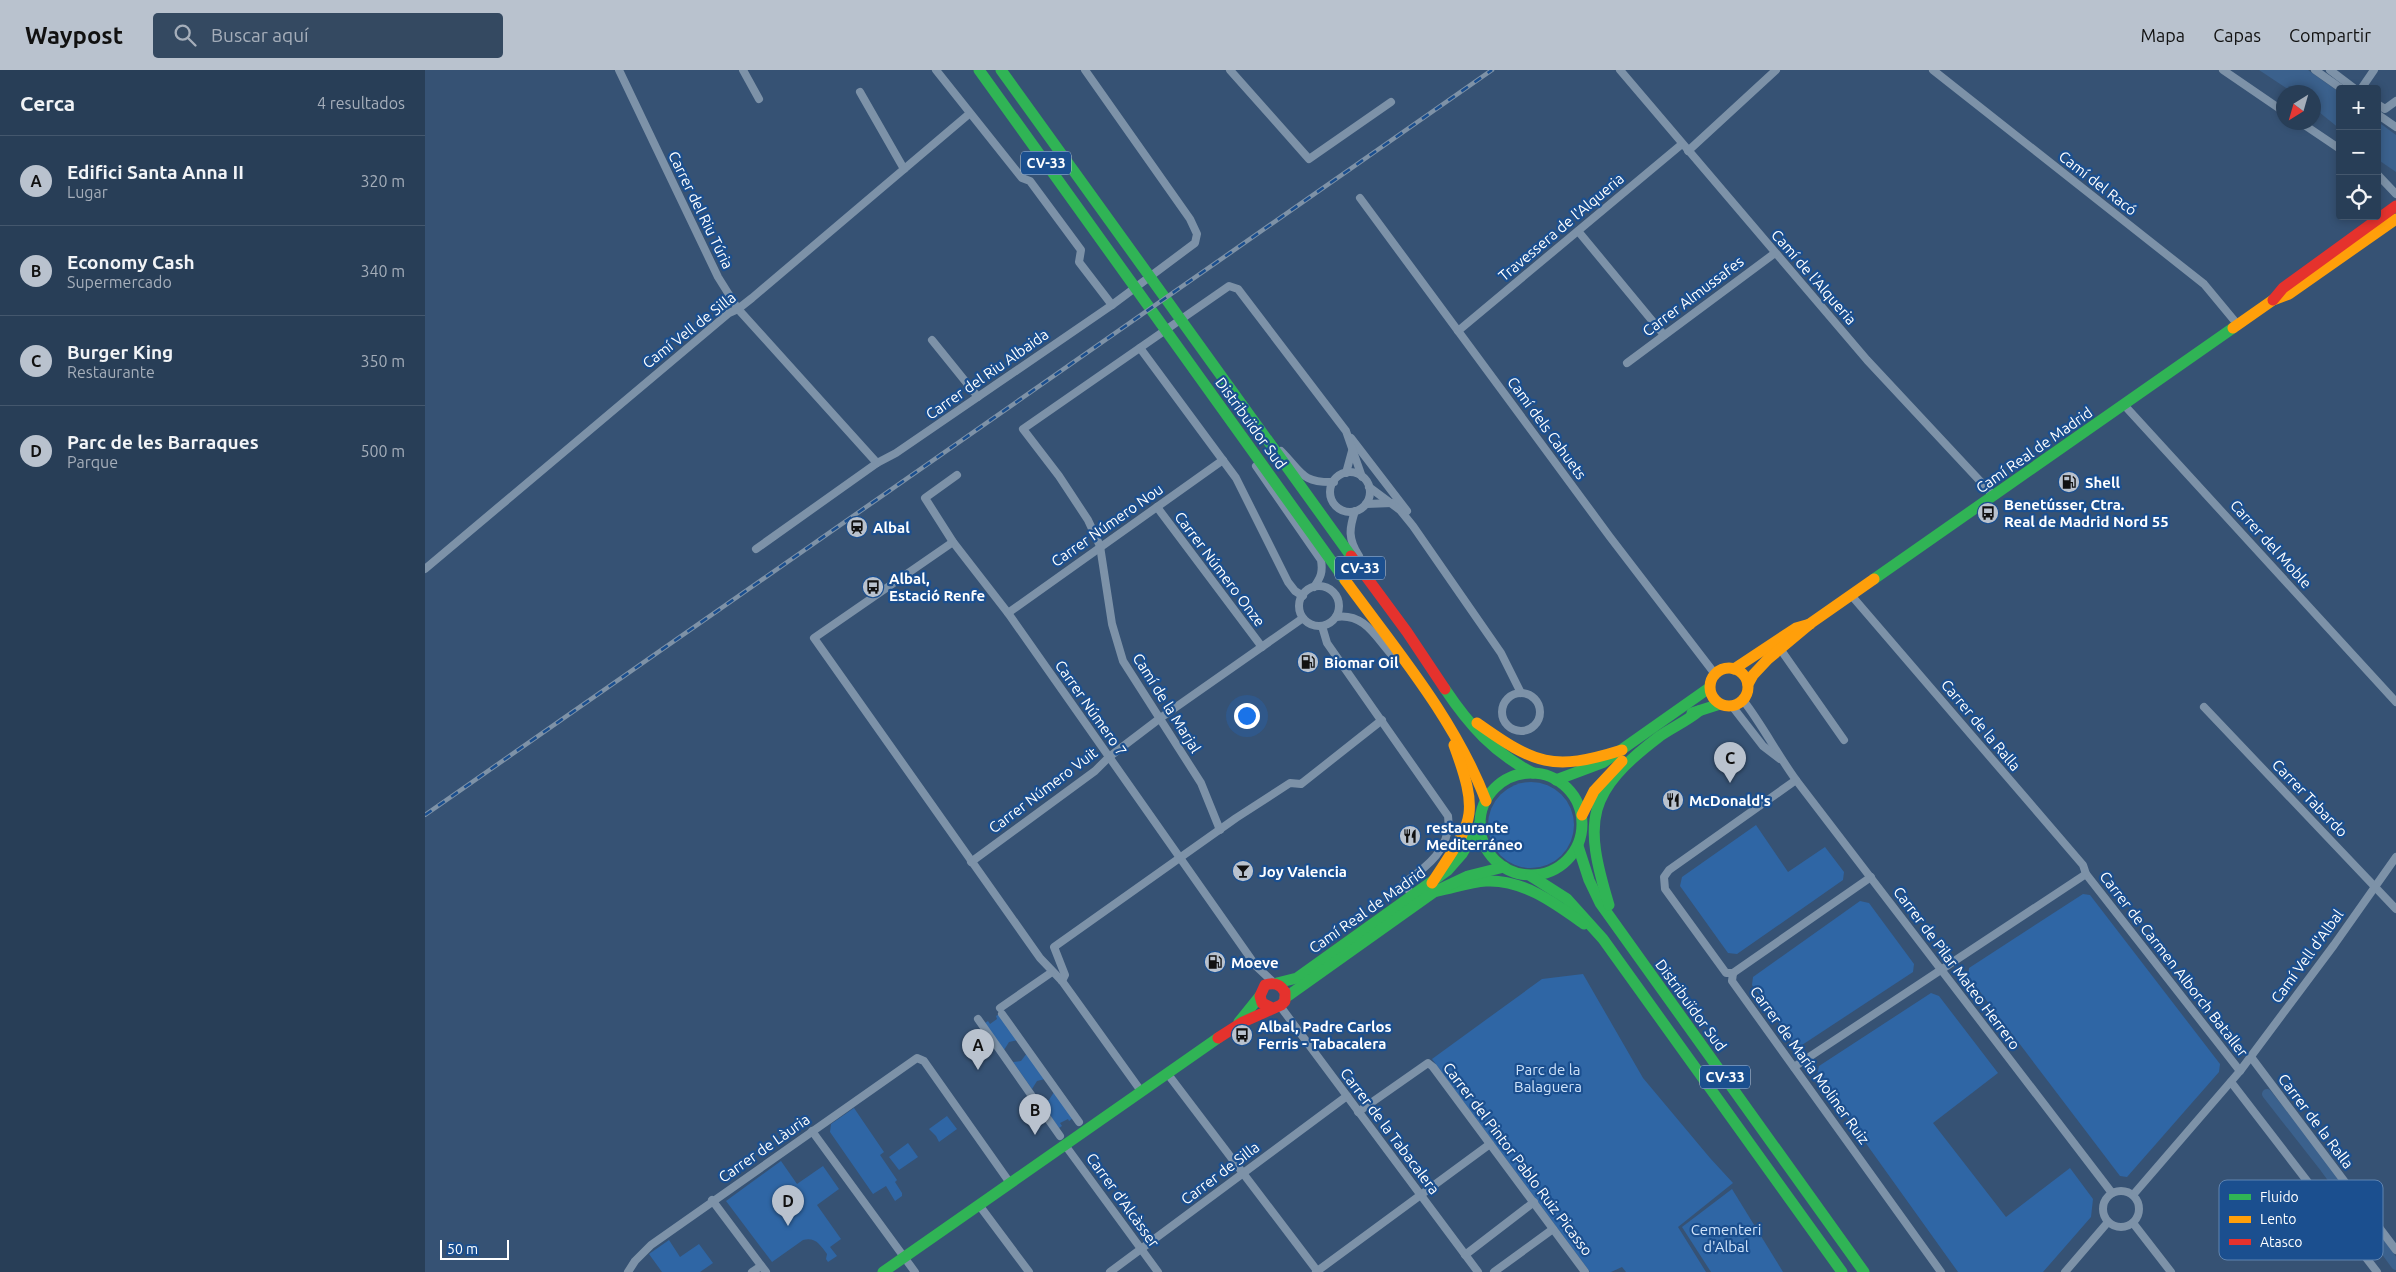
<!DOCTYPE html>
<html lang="es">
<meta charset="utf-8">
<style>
body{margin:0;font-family:Ubuntu,sans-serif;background:#344961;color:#f1f3f6}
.controls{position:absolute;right:15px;top:15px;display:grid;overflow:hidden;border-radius:5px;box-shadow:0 2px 8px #0003}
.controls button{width:45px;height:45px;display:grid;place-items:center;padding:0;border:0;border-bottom:1px solid #44576d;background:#283e57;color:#f1f3f6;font:25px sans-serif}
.compass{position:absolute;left:1851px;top:15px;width:45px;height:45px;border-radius:50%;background:#283e57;box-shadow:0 2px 8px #0003;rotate:217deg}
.scale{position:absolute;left:15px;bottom:12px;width:69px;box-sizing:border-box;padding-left:5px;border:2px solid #fff;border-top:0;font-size:14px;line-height:18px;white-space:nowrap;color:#fff;-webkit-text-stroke:4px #1b4f8f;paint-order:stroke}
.you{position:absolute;left:821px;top:645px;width:18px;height:18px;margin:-12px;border:4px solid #fff;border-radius:50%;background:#1a73e8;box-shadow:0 0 0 8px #1a73e833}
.badge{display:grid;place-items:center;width:32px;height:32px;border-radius:50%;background:#b9c2ce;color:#111;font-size:16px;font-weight:700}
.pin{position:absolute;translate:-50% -41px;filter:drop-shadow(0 1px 2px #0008)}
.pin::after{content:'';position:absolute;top:26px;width:18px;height:15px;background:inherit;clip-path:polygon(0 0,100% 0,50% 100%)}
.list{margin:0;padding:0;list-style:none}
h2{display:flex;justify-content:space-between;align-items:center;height:65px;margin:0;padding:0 20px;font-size:21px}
h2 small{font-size:16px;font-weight:400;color:#a5aeba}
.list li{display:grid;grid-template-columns:32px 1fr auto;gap:15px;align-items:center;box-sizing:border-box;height:90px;padding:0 20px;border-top:1px solid #44576d}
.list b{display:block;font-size:19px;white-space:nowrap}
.list p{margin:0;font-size:16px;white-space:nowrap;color:#a5aeba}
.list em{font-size:16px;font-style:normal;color:#a5aeba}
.icon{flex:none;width:28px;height:28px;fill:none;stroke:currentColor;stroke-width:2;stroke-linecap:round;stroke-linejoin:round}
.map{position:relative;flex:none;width:1971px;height:1202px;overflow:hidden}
header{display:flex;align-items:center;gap:30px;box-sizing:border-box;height:70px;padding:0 25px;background:#b9c2ce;color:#111}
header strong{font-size:24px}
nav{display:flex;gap:28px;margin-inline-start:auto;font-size:18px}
.search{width:350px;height:45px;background:#344961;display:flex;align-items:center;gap:12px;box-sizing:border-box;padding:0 18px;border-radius:5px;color:#a5aeba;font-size:19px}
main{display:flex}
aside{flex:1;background:#283e57}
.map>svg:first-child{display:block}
.green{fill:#2f66a5}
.water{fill:#3b618d}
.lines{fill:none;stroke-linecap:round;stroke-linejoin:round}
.canal{stroke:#3b618d;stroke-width:10}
.street{stroke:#7d92a8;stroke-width:8}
.fast{stroke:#30b455;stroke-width:11}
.slow{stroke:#ff9f0a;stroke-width:11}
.jam{stroke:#e5322d;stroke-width:11}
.rail-casing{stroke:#7e92a7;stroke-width:4.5}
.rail{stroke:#1b4f8f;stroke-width:2.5;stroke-dasharray:8;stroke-linecap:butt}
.labels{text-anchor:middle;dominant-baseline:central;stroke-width:4.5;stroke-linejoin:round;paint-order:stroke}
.shield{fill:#1b4f8f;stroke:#bbcadd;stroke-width:1}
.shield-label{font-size:14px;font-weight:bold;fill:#fff}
.street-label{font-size:15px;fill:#fff;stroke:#1b4f8f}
.poi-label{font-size:15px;font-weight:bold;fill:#fff;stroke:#1b4f8f;text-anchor:start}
.park-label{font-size:15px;fill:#cfe3fa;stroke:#1b4f8f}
.key{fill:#1b4f8f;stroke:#5f84b1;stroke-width:1}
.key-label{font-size:14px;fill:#fff}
</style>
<header>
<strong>Waypost</strong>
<div class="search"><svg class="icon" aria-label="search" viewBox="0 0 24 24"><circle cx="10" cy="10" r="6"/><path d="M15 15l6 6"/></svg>Buscar aquí</div>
<nav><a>Mapa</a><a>Capas</a><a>Compartir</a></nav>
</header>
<main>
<aside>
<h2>Cerca<small>4 resultados</small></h2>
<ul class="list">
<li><span class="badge">A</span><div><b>Edifici Santa Anna II</b><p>Lugar</p></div><em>320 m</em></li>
<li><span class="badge">B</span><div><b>Economy Cash</b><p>Supermercado</p></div><em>340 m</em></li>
<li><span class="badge">C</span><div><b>Burger King</b><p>Restaurante</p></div><em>350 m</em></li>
<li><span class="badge">D</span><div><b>Parc de les Barraques</b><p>Parque</p></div><em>500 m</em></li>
</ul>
</aside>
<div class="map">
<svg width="1971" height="1202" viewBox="0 0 1971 1202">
<rect width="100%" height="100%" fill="#365274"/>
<g class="green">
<circle cx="1106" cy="755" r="43"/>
<polygon points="1331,755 1363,802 1400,777 1419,802 1418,810 1312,884 1303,883 1255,816 1257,807"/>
<polygon points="1658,824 1665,825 1795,994 1794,1002 1702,1107 1695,1106 1543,906 1544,898"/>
<polygon points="1435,831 1444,833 1489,894 1488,902 1377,975 1368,973 1327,915 1328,907"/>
<polygon points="1158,904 1218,1008 1285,1088 1308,1113 1253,1157 1281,1202 1201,1202 1197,1197 1186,1202 1165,1202 1007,989 1117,909"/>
<polygon points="1506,923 1514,926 1573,1003 1508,1053 1581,1147 1645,1098 1668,1129 1666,1147 1618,1202 1533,1202 1392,1005 1394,996"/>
<polygon points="574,944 593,970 584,972 579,980 560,953 563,951 565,954 572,949 571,946"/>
<polygon points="602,983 620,1009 612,1011 607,1019 588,992 596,991"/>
<polygon points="629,1022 648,1048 644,1051 643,1049 635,1053 637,1056 634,1058 616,1032 624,1030"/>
<polygon points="429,1038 459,1082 455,1085 472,1110 470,1112 477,1123 477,1126 470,1131 461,1116 448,1124 405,1062 406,1054"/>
<polygon points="522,1046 532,1059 514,1072 511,1066 504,1059"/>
<polygon points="483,1073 493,1087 474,1100 464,1087"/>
<path d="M 356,1091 L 372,1114 L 398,1096 L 414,1119 L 392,1135 L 416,1169 L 405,1177 L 412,1186 L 403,1192 L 401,1189 L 402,1184 C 395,1175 391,1167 378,1170 L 347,1192 L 301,1131 Z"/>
<polygon points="1307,1119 1358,1202 1286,1202 1257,1157"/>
<polygon points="244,1170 255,1187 274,1174 288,1193 275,1202 237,1202 224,1184"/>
</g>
<g class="water">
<polygon points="1834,0 1883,0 1911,20 1915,23 1915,59 1889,38 1888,22 1867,22"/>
<polygon points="1952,51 1971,65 1971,102 1952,89"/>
</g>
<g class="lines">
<polyline class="canal" points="1842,1024 1900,1098 1971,1195"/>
<g class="street">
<polyline points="194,0 293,207 313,239 452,393"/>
<polyline points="318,0 334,29"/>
<polyline points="511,0 597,108 605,111 656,180 654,192 687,235"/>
<polyline points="805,0 884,89 966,32"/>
<polyline points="1195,0 1442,290 1569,426"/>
<polyline points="1508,0 1779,214 1813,255"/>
<polyline points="1798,0 1858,41"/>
<polyline points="1890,0 1917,19"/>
<polyline points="1905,0 1930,19"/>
<polyline points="1936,19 1949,0"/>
<polyline points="435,22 479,99"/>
<polyline points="1952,34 1960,39 1971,31"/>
<polyline points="1952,44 1971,57"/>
<polyline points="1875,52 1915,79"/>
<polyline points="1263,81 1351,0"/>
<polyline points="1952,104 1971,124"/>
<polyline points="935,128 1185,467 1290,604"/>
<polyline points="1153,161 1239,265"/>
<polyline points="1033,261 1257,74"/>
<polyline points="507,270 553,327"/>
<polyline points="715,278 811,408 863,512 870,521 878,526"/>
<polyline points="1202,293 1350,183"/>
<polyline points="1700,336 1971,632"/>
<polyline points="926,368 982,441"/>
<path d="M 856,381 C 877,402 876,413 909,412"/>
<path d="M 831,396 L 896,490 C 898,502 896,507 889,517"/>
<circle cx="925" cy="422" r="20"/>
<polyline points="921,403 927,381"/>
<polyline points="532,405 500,428 528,472 583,543 831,896 848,912"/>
<polyline points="944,417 975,440 988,456 1076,583 1096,623"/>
<polyline points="941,434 967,433"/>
<polyline points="732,437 837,577"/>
<path d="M 930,441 C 924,459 923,469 934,486"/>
<polyline points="528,472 389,568 615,888 637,911 716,1021"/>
<polyline points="331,479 452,393 471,383 687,235 770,173 772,164 765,149 660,0"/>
<polyline points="0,499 304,243 313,239 327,228 544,44"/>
<circle cx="894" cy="536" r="20"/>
<polyline points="1426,525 1658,795 1661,804 1815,1001"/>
<polyline points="583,543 798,390"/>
<path d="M 911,547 C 939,543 950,566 966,584"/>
<path d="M 897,556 L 902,573 L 1023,746 C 1027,778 1002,797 979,813 L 988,827"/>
<polyline points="1356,580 1419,670"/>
<circle cx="1096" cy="642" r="19"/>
<path d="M 1318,630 C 1338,656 1352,684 1371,710 L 1687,1123"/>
<polyline points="1307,636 1338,676 1355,689"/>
<polyline points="1779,637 1971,839"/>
<polyline points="795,760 776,713 698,591 687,554 675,476 663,450 634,406 598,359 804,216 813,219 921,361 937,407"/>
<polyline points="546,792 670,701 684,687 734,649 878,548"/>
<polyline points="1308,903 1307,911 1516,1202"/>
<polyline points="1308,903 1301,903 1240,819 1239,807 1244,800 1371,710"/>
<polyline points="1308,903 1446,807"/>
<polyline points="637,911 640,905 629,877 811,748 865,713 876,714 957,650"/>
<polyline points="855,936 1053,1202"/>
<polyline points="575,938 627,902"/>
<polyline points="577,944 654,1052"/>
<polyline points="553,949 635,1066"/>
<polyline points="1826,987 1971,1180"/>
<polyline points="1369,997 1661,804"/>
<polyline points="742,1003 893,1202"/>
<polyline points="1806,1012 1952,1202"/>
<polyline points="933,1042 1003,993 1008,997 1160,1202"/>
<polyline points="387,1061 490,1202"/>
<polyline points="640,1075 733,1202"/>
<circle cx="1696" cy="1139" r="18"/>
<polyline points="1708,1125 1815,1001 1909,875 1971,787"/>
<polyline points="287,1130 341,1202"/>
<polyline points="554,1135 604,1202"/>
<polyline points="1708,1153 1746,1202"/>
<polyline points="1040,1185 1109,1132"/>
<polyline points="203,1202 210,1191 226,1175 492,988 499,991 585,1113"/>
<polyline points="327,1202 336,1196"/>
<polyline points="685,1202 922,1026"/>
<polyline points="891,1202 1065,1074"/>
<polyline points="1069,1202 1128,1159"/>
<polyline points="1640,1202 1683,1152"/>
</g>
<g class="fast">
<polyline points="554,0 920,510"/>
<polyline points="576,0 926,486"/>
<polyline points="1449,509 1808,258"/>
<path d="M 1020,619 C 1044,655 1069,683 1108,703"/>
<polyline points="1267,643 1295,634"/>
<circle cx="1106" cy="754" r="51"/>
<polyline points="1131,710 1179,692 1284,618"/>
<polyline points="1153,776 1164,810 1175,833 1439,1202"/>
<polyline points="1106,806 1142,829 1178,869 1417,1202"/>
<path d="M 1012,821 C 1028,818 1045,812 1061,811 C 1098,809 1131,834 1159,854"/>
<path d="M 1184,835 C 1158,750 1161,722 1235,666 C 1248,657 1262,651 1274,641"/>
<polyline points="852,913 872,908 1023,800 1037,784 1055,753"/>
<polyline points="860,928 1009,822 1043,806 1079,797"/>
<polyline points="814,952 835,926"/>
<polyline points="458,1202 793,968"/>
</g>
<g class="slow">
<polyline points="1808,258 1848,230 1864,224 1971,149"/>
<path d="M 920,510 C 971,580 1030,649 1061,731"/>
<circle cx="1304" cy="617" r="19"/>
<polyline points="1309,599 1371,558 1385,554"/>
<polyline points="1323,614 1328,605 1343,589 1386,553 1449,509"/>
<path d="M 1052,653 C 1110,694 1127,702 1197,680"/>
<polyline points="1157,745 1169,721 1197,691"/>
<path d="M 1007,813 C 1047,751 1056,749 1029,675"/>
</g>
<g class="jam">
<polyline points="1848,230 1858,218 1971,136"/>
<polyline points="926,486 982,562 1020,619"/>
<path d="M 793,968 L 818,952 L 856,935 L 860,931 L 860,922 C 855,914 849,912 840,915 L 835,926 L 837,933 L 847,938"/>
</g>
<g class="rail-casing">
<polyline id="rail" points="0,745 1067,0"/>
</g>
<use href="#rail" class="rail"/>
</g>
<defs>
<g id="fuel-disc" transform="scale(1.125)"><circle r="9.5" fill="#b9c2ce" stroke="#1b4f8f"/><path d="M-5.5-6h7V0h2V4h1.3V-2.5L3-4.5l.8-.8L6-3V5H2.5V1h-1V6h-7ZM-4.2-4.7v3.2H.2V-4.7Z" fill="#111"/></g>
<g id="bus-disc" transform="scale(1.125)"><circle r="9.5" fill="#b9c2ce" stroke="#1b4f8f"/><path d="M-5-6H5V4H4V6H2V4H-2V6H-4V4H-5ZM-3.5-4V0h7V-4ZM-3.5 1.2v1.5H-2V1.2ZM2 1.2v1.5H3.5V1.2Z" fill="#111"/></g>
<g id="station-disc" transform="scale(1.125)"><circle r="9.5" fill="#b9c2ce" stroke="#1b4f8f"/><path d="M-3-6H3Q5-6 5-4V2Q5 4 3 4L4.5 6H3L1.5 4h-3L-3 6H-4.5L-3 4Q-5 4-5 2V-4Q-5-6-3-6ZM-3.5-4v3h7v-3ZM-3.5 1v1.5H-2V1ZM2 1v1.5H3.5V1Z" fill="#111"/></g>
<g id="restaurant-disc" transform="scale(1.125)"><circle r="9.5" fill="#b9c2ce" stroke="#1b4f8f"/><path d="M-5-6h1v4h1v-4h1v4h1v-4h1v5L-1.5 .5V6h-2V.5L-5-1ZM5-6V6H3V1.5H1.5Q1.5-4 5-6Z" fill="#111"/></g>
<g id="bar-disc" transform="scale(1.125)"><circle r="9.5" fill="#b9c2ce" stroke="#1b4f8f"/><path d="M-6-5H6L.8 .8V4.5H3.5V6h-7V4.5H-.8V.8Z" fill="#111"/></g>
</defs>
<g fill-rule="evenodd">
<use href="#fuel-disc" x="1644" y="412"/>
<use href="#bus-disc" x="1563" y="443"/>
<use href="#station-disc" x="432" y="457"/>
<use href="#bus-disc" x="448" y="517"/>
<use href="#fuel-disc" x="883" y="592"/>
<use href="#restaurant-disc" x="1248" y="730"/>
<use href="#restaurant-disc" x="985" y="766"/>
<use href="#bar-disc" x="818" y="801"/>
<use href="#fuel-disc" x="790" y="892"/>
<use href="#bus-disc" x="817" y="965"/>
</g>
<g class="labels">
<g class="shield">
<rect x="596" y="81.5" width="50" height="23" rx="4"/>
<rect x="910" y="486.5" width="50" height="23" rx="4"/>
<rect x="1275" y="995.5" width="50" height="23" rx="4"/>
</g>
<g class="shield-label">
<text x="621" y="93">CV-33</text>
<text x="935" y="498">CV-33</text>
<text x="1300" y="1007">CV-33</text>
</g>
<g class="street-label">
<text transform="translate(1673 113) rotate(38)">Camí del Racó</text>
<text transform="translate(276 140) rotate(64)">Carrer del Riu Túria</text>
<text transform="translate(1136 157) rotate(-40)">Travessera de l'Alqueria</text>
<text transform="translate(1389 207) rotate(49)">Camí de l'Alqueria</text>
<text transform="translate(1268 226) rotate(-37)">Carrer Almussafes</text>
<text transform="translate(264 260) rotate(-38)">Camí Vell de Silla</text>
<text transform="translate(562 304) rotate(-35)">Carrer del Riu Albaida</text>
<text transform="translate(826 353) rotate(54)">Distribuïdor Sud</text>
<text transform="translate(1122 358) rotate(54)">Camí dels Cahuets</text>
<text transform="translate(1609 380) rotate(-35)">Camí Real de Madrid</text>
<text transform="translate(682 455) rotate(-35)">Carrer Número Nou</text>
<text transform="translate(1846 474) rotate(48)">Carrer del Moble</text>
<text transform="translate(795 499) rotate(53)">Carrer Número Onze</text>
<text transform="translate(742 633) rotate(58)">Camí de la Marjal</text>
<text transform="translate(666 638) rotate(55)">Carrer Número 7</text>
<text transform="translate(1556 655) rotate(50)">Carrer de la Ralla</text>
<text transform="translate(618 720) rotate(-37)">Carrer Número Vuit</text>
<text transform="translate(1885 728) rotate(46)">Carrer Tabardo</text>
<text transform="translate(942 840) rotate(-35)">Camí Real de Madrid</text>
<text transform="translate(1882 886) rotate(-54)">Camí Vell d'Albal</text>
<text transform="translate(1749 894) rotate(52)">Carrer de Carmen Alborch Bataller</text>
<text transform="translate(1532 898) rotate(53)">Carrer de Pilar Mateo Herrero</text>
<text transform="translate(1266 935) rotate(54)">Distribuïdor Sud</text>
<text transform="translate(1385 995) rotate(54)">Carrer de María Moliner Ruiz</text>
<text transform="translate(1891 1051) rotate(53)">Carrer de la Ralla</text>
<text transform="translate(965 1061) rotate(53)">Carrer de la Tabacalera</text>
<text transform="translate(339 1078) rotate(-35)">Carrer de Làuria</text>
<text transform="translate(1093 1089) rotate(53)">Carrer del Pintor Pablo Ruiz Picasso</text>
<text transform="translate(795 1103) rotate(-37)">Carrer de Silla</text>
<text transform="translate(698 1130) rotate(54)">Carrer d'Alcàsser</text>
</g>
<g class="poi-label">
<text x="1660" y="412">Shell</text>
<text x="1579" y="434">Benetússer, Ctra.<tspan x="1579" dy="17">Real de Madrid Nord 55</tspan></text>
<text x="448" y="457">Albal</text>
<text x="464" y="508">Albal,<tspan x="464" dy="17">Estació Renfe</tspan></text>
<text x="899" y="592">Biomar Oil</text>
<text x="1264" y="730">McDonald's</text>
<text x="1001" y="757">restaurante<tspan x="1001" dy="17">Mediterráneo</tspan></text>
<text x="834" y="801">Joy Valencia</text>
<text x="806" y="892">Moeve</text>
<text x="833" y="956">Albal, Padre Carlos<tspan x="833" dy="17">Ferris - Tabacalera</tspan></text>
</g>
<g class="park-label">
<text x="1123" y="999">Parc de la<tspan x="1123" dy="17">Balaguera</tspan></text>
<text x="1301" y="1159">Cementeri<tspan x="1301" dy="17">d'Albal</tspan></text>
</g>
</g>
<rect x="1794" y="1110" width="164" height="80" rx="8" class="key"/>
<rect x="1804" y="1124" width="22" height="6" fill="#30b455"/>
<rect x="1804" y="1146" width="22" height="7" fill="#ff9f0a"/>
<rect x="1804" y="1169" width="22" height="6" fill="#e5322d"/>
<g class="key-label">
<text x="1835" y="1132">Fluido</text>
<text x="1835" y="1154">Lento</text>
<text x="1835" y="1177">Atasco</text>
</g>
</svg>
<div class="controls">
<button>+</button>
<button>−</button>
<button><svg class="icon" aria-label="locate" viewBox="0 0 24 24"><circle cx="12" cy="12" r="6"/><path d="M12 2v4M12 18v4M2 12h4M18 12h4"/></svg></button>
</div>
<svg class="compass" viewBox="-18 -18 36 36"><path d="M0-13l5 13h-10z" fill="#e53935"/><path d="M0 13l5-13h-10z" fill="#a5aeba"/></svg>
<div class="scale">50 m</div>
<div class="you"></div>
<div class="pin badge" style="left:553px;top:1000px">A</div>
<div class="pin badge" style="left:610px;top:1065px">B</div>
<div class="pin badge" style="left:1305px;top:713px">C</div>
<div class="pin badge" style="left:363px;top:1156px">D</div>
</div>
</main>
